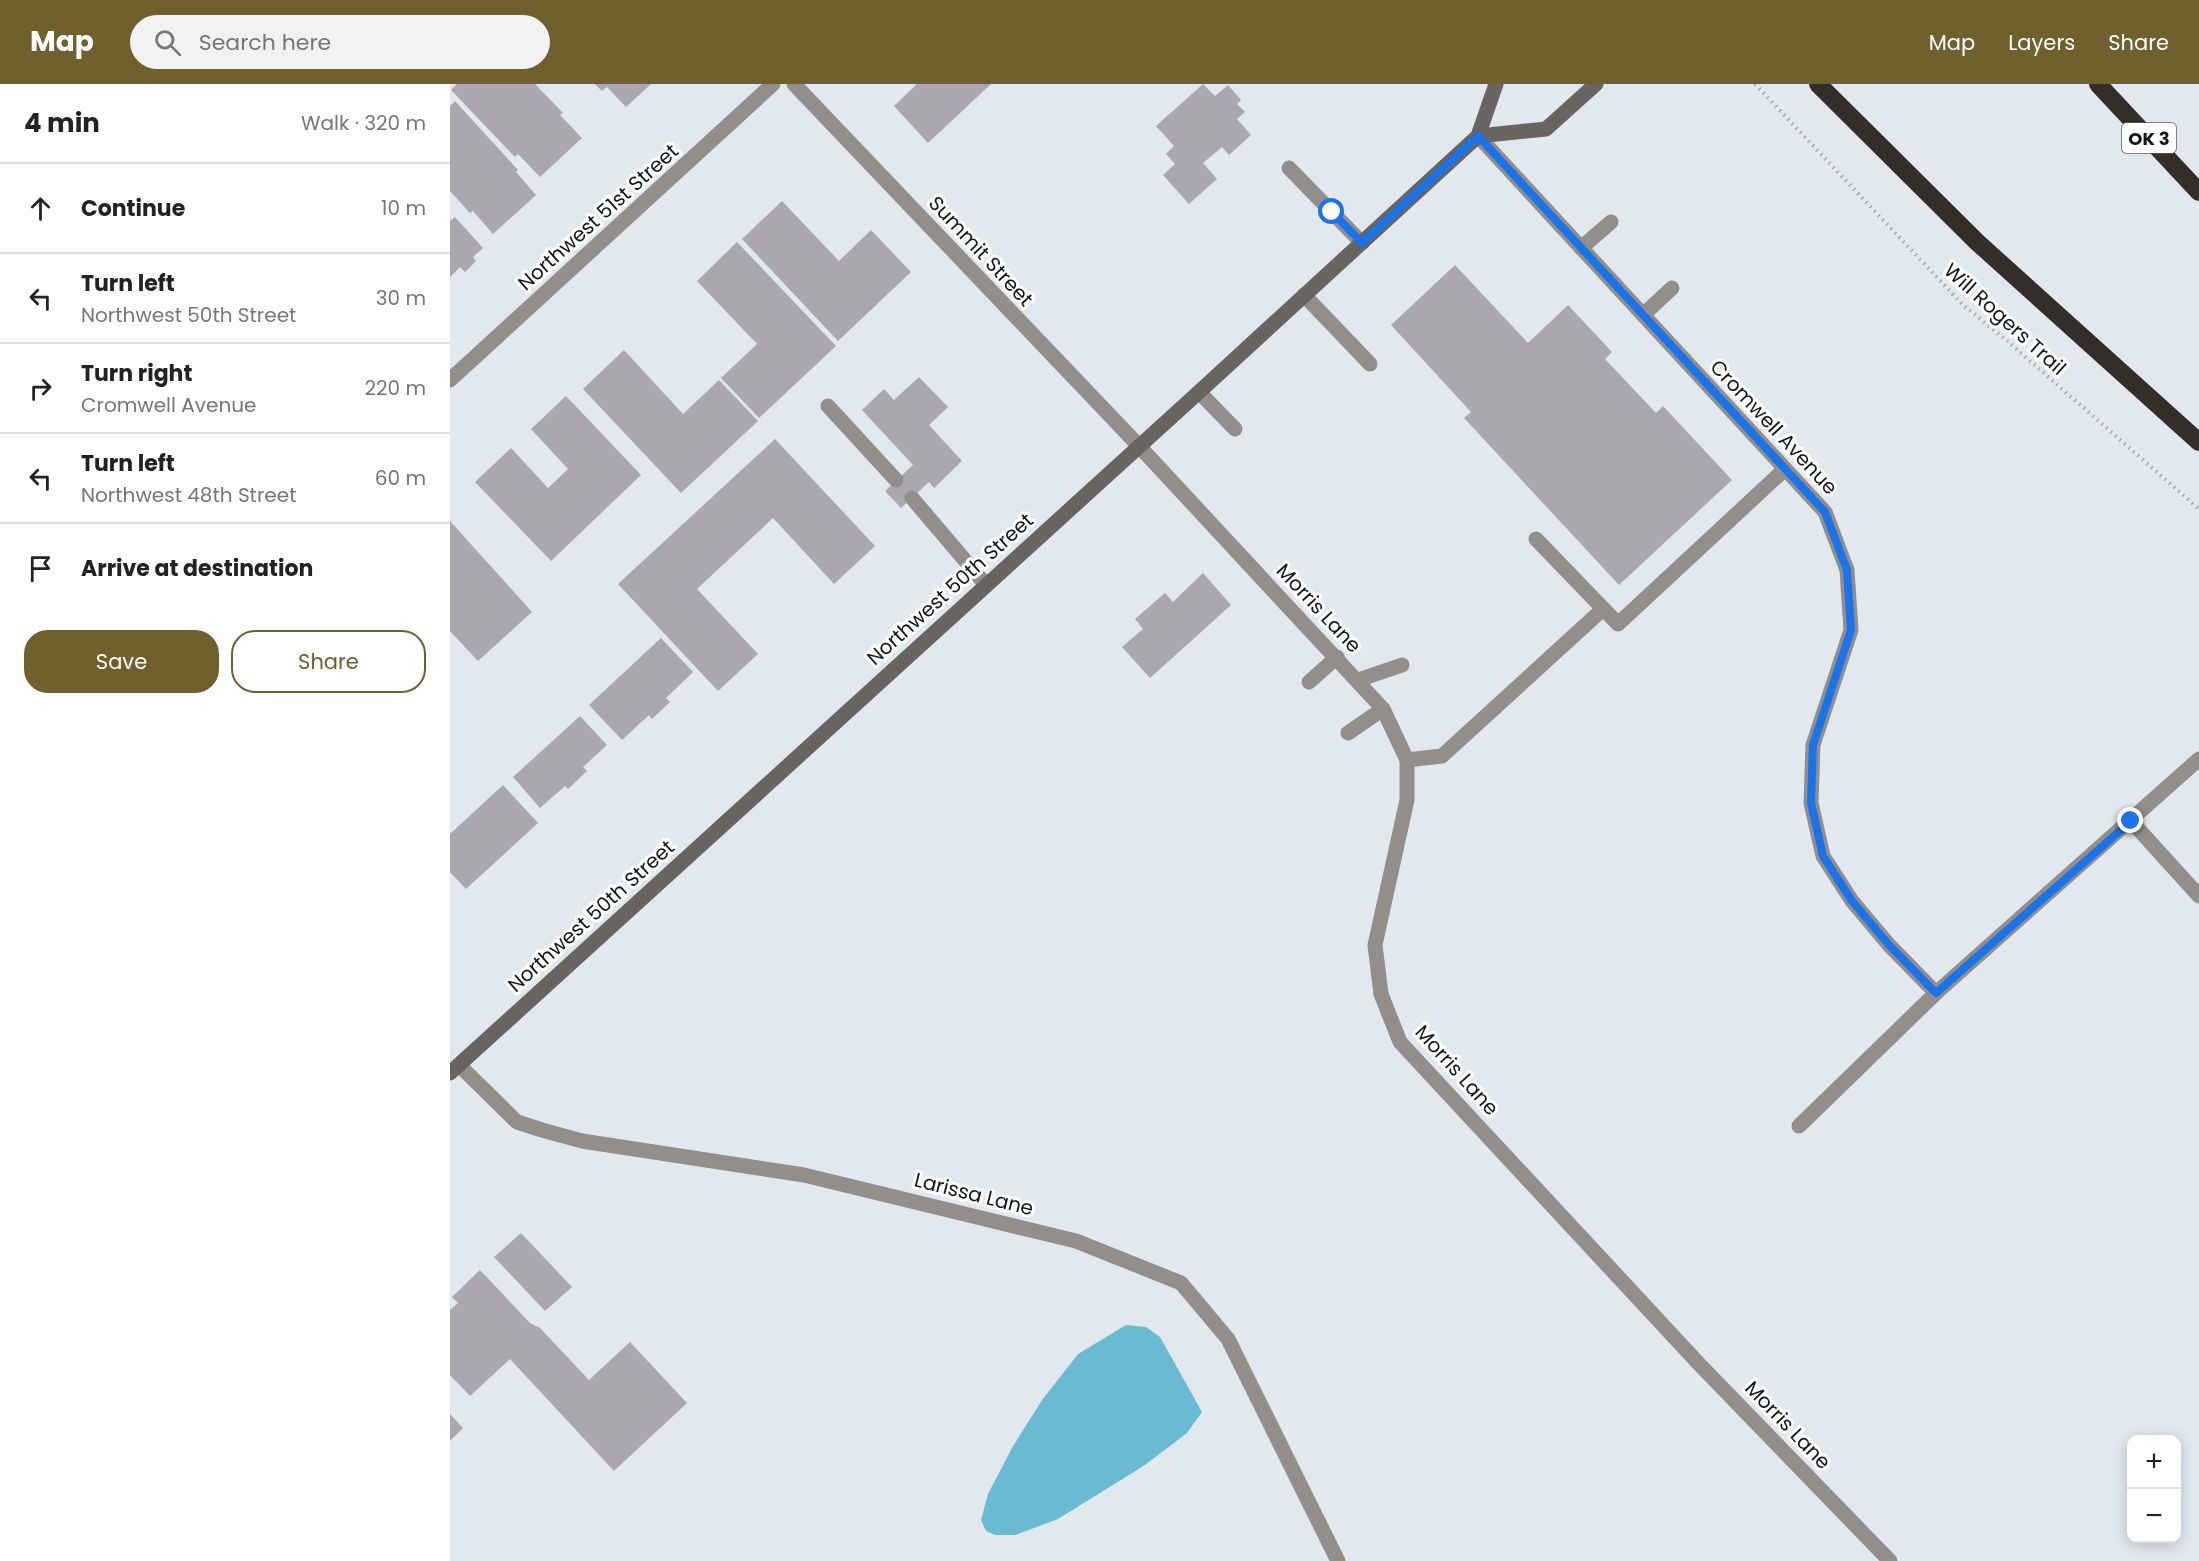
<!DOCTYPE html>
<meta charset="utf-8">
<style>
body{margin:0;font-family:Poppins,sans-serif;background:#f2f2f2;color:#222}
.controls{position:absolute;right:18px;bottom:18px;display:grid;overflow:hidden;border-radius:12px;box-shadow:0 3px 15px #0003}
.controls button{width:54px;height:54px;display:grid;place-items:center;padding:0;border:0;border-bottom:2px solid #e0e0e0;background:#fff;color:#222;font:30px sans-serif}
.stop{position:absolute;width:18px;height:18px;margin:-14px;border:4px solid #1a73e8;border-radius:50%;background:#fff}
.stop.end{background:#1a73e8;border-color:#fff;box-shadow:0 2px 6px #0008}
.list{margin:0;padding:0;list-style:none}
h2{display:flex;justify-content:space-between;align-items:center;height:78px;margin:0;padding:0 24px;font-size:26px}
h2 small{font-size:20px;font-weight:400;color:#767676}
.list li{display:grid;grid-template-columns:39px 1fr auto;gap:18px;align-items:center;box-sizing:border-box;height:90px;padding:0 24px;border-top:2px solid #e0e0e0}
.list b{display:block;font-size:22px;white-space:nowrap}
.list p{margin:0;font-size:20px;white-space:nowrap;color:#767676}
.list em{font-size:20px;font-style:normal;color:#767676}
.actions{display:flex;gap:12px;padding:18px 24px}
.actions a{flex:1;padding:14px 0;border:2px solid #70602e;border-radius:24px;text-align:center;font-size:21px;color:#70602e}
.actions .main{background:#70602e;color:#fff}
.icon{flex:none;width:33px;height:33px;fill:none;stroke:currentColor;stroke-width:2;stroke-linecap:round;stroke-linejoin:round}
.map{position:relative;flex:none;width:1749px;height:1477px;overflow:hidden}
header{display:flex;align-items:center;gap:36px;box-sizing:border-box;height:84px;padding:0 30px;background:#70602e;color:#fff}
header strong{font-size:28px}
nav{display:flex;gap:33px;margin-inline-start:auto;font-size:21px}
.search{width:420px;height:54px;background:#f2f2f2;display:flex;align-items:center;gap:15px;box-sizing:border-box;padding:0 21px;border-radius:33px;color:#767676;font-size:22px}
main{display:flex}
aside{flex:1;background:#fff}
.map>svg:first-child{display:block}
.water{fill:#6abad2}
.building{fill:#aaa7af}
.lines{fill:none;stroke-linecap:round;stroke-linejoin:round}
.path{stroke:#a2a8ac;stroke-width:4;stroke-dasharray:1.5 4.5;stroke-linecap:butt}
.lane{stroke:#918e8c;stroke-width:15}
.street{stroke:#918e8c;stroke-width:15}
.secondary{stroke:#686461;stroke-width:15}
.highway{stroke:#342e2a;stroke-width:18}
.route{stroke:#1a73e8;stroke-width:8}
.labels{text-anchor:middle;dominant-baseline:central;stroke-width:6;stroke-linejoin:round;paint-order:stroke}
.shield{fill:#fff;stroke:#5a5c5d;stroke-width:1.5}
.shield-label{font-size:18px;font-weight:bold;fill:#131618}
.street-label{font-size:20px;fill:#131618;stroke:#fff}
</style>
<header>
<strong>Map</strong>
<div class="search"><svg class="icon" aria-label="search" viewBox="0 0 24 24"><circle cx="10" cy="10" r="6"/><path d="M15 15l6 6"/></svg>Search here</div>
<nav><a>Map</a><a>Layers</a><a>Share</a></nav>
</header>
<main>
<aside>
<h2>4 min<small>Walk · 320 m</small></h2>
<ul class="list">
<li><svg class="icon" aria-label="ahead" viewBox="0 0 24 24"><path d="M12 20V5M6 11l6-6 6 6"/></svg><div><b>Continue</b></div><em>10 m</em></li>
<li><svg class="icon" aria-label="left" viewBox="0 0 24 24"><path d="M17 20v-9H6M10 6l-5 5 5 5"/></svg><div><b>Turn left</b><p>Northwest 50th Street</p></div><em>30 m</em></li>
<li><svg class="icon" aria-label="right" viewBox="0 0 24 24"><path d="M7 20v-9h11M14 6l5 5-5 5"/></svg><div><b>Turn right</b><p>Cromwell Avenue</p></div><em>220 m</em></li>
<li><svg class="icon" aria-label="left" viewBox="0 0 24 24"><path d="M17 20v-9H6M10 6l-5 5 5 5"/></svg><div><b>Turn left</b><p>Northwest 48th Street</p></div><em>60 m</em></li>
<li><svg class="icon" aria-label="arrive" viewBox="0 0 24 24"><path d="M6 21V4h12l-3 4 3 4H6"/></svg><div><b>Arrive at destination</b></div></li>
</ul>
<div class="actions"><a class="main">Save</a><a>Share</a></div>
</aside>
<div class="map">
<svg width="1749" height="1477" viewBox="0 0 1749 1477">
<rect width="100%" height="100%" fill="#e1e8ee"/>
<polygon class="water" points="676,1241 696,1243 710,1253 752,1328 737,1349 695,1381 608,1435 565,1451 545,1451 536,1447 531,1436 538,1410 562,1364 592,1316 628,1270"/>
<g class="building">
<polygon points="7,0 85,0 113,29 110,31 132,54 90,93 68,70 65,73 1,6"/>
<polygon points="145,0 201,0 176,23 157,3 152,7"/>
<polygon points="467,0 541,0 478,59 444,22"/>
<polygon points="753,0 765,12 778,1 791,16 787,20 795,28 787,35 801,51 779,71 772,63 753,79 767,95 739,120 713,91 725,80 716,70 724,62 706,42"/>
<polygon points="5,17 68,86 66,88 86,111 43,150 23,127 20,129 0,107 0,22"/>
<polygon points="332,117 389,177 421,146 461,188 388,257 292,155"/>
<polygon points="5,133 33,164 23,173 26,177 15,188 10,183 0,193 0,137"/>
<polygon points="287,158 386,262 309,334 271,294 307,260 247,197"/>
<polygon points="1005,181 1078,259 1118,221 1162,268 1155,275 1206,329 1213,322 1282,396 1169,501 1014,334 1021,328 941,241"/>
<polygon points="174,266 233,330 269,296 308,337 231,409 133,305"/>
<polygon points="469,293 498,323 479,341 512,377 484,404 479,398 451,424 435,407 463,381 412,326 434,305 444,316"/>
<polygon points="116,312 191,391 101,477 25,398 61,364 98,404 118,385 81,345"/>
<polygon points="325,355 425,462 384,500 323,434 247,505 308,570 268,607 168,500"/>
<polygon points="0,437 82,528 28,577 0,547"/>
<polygon points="753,489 781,521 700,594 672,563 693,545 685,535 715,509 723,518"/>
<polygon points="211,554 243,588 216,614 220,618 202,635 199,631 172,656 139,621"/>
<polygon points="130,632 157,661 133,683 137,687 118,705 115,702 90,724 63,693"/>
<polygon points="53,701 88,739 16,805 0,788 0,750"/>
<polygon points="71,1149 122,1203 95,1227 44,1173"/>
<polygon points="30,1186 80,1239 90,1244 139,1296 180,1258 237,1319 164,1387 60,1275 20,1312 0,1291 0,1226 8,1219 2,1213"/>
<polygon points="0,1330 13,1344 0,1357"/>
</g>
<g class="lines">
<polyline class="path" points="1305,0 1513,221 1555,255 1749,425"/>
<g class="lane">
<polyline points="839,84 912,159"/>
<polyline points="1131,164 1161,138"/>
<polyline points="854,211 920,280"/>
<polyline points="1193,231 1222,204"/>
<polyline points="749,308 785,345"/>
<polyline points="378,322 446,396"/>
<polyline points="462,414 536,501"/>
<polyline points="1086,455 1168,540 1335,385"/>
<polyline points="908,596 952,581"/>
<polyline points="859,598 887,573"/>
<polyline points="898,649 933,625"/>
<polyline points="957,676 992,672 1153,525"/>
</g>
<g class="street">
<polyline points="344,0 689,362 933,625 957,676 957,716 925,861 931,910 950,958 1250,1281 1440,1477"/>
<polyline points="1028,52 1375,428 1397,486 1401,546 1363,661 1361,719 1373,772 1402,817 1439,861 1486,909"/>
<polyline points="0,296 323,0"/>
<polyline points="1681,737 1749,812"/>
<polyline points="9,981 67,1038 92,1046 132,1057 354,1091 626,1157 731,1199 778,1255 888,1477"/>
<polyline points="1349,1042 1486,909 1749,675"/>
</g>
<g class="secondary">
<polyline points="1028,52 1096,45 1146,0"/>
<polyline points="0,989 749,308 1028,52 1046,0"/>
</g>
<g class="highway">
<polyline points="1368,0 1527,158 1749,358"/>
<polyline points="1648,0 1749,108"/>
</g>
</g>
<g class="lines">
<polyline class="route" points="882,128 912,159 1028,52 1375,428 1397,486 1401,546 1363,661 1361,719 1373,772 1402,817 1439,861 1486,909 1681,737"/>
</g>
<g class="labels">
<rect class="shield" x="1672" y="39" width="54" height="30" rx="4.5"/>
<g class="shield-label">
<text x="1699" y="54">OK 3</text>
</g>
<g class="street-label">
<text transform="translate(148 133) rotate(-42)">Northwest 51st Street</text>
<text transform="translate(531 167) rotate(47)">Summit Street</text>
<text transform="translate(1555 235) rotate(42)">Will Rogers Trail</text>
<text transform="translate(1324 343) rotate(47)">Cromwell Avenue</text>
<text transform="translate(500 505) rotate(-42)">Northwest 50th Street</text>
<text transform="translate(869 524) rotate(47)">Morris Lane</text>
<text transform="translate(141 832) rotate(-42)">Northwest 50th Street</text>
<text transform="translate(1007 986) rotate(48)">Morris Lane</text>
<text transform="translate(524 1110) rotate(14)">Larissa Lane</text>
<text transform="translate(1338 1341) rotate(46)">Morris Lane</text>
</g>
</g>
</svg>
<div class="controls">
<button>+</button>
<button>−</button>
</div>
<div class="stop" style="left:882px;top:128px"></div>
<div class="stop end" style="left:1681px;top:737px"></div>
</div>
</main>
